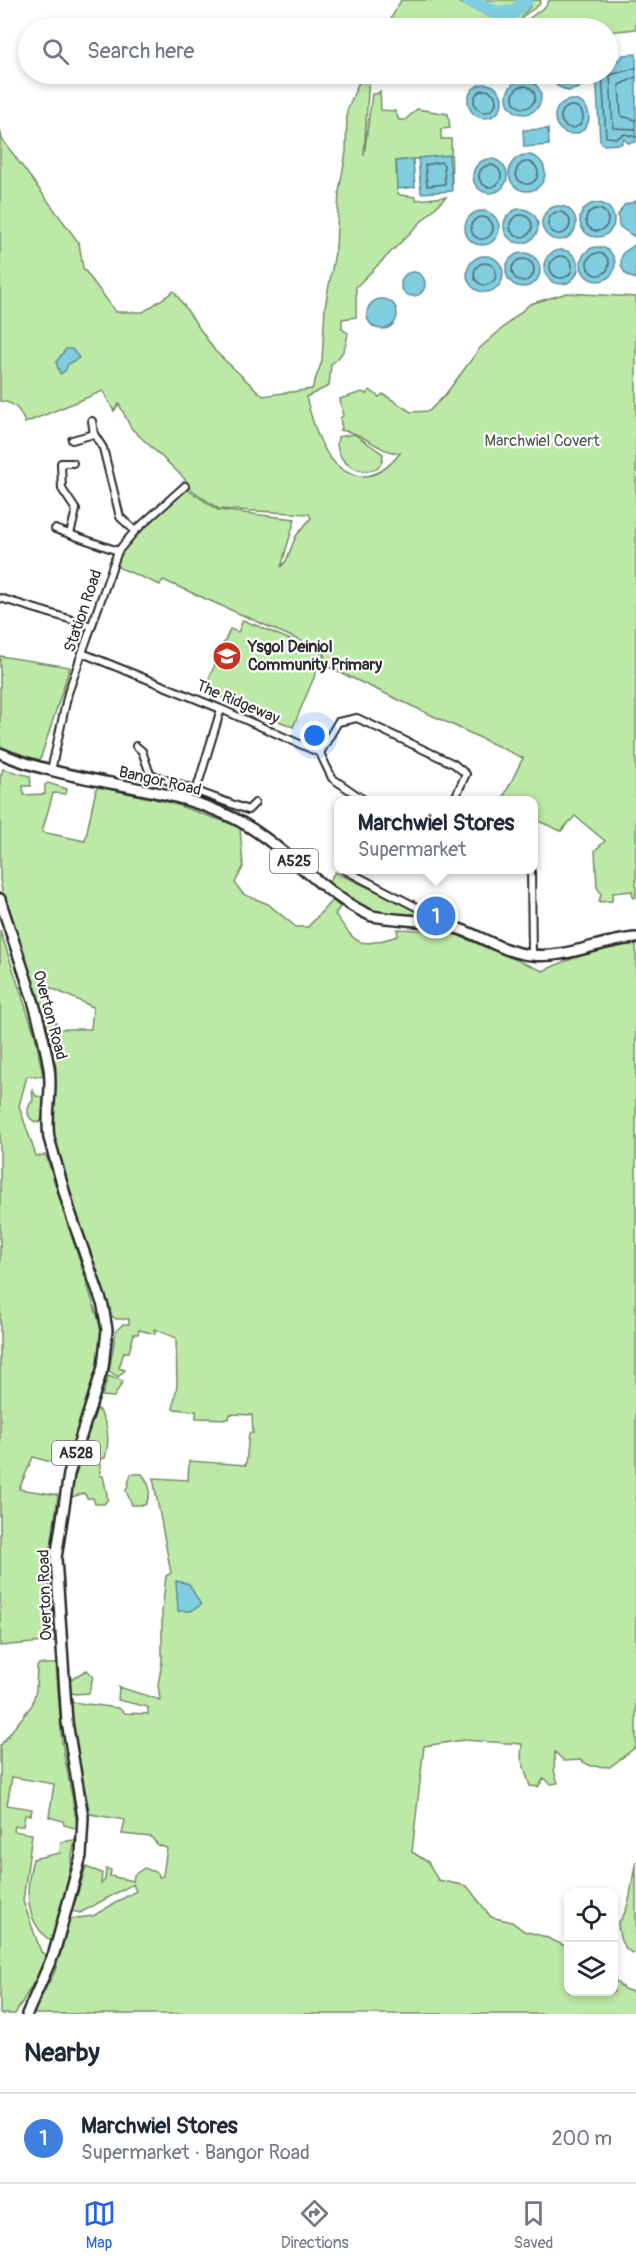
<!DOCTYPE html>
<meta charset="utf-8">
<style>
body{margin:0;font-family:Pangolin,sans-serif;background:#f6f6f7;color:#1f2937}
.controls{position:absolute;right:18px;bottom:18px;display:grid;overflow:hidden;border-radius:12px;box-shadow:0 3px 9px #0003}
.controls button{width:54px;height:54px;display:grid;place-items:center;padding:0;border:0;border-bottom:2px solid #e0e1e3;background:#fff;color:#1f2937;font:30px sans-serif}
.you{position:absolute;left:315px;top:736px;width:21px;height:21px;margin:-15px;border:4px solid #fff;border-radius:50%;background:#1a73e8;box-shadow:0 0 0 9px #1a73e833}
.badge{display:grid;place-items:center;width:39px;height:39px;border-radius:50%;background:#2563eb;color:#fff;font-size:20px;font-weight:700}
.pin{position:absolute;translate:-50% -50%;border:3px solid #fff;box-shadow:0 2px 6px #0006}
.popup{position:absolute;left:334px;top:796px;width:204px;height:78px;box-sizing:border-box;display:grid;place-content:center;border-radius:12px;background:#fff;filter:drop-shadow(0 2px 4px #0005);font-size:20px;white-space:nowrap;color:#747a83}
.popup b{font-size:22px;color:#1f2937}
.popup::after{content:'';position:absolute;left:50%;top:100%;margin-left:-12px;border:12px solid transparent;border-top-color:#fff}
.list{margin:0;padding:0;list-style:none}
h2{display:flex;justify-content:space-between;align-items:center;height:78px;margin:0;padding:0 24px;font-size:26px}
h2 small{font-size:20px;font-weight:400;color:#747a83}
.list li{display:grid;grid-template-columns:39px 1fr auto;gap:18px;align-items:center;box-sizing:border-box;height:90px;padding:0 24px;border-top:2px solid #e0e1e3}
.list b{display:block;font-size:22px;white-space:nowrap}
.list p{margin:0;font-size:20px;white-space:nowrap;color:#747a83}
.list em{font-size:20px;font-style:normal;color:#747a83}
.icon{flex:none;width:33px;height:33px;fill:none;stroke:currentColor;stroke-width:2;stroke-linecap:round;stroke-linejoin:round}
.map{position:relative;flex:none;width:636px;height:2014px;overflow:hidden}
.search{position:absolute;background:#fff;box-shadow:0 3px 9px #0003;left:18px;right:18px;top:18px;height:66px;display:flex;align-items:center;gap:15px;box-sizing:border-box;padding:0 21px;border-radius:33px;color:#747a83;font-size:22px}
.sheet{height:168px;background:#fff}
nav{display:flex;justify-content:space-around;align-items:center;box-sizing:border-box;height:84px;border-top:2px solid #e0e1e3;background:#fff;font-size:16px;color:#747a83}
nav a{display:grid;justify-items:center;gap:3px}
nav .on{color:#2563eb}
.map>svg:first-child{display:block}
.green{fill:#bde9a6;stroke:#748a68;stroke-width:1.5;fill-rule:evenodd}
.water{fill:#81cde0;stroke:#5f8c98;stroke-width:1.5}
.lines{fill:none;stroke-linecap:round;stroke-linejoin:round}
.shore{stroke:#4d6c73;stroke-width:1.5}
.river{stroke:#81cde0;stroke-width:14}
.minor-casing{stroke:#2b2b2b;stroke-width:10}
.primary-casing{stroke:#2b2b2b;stroke-width:14}
.minor{stroke:#fff;stroke-width:6}
.primary{stroke:#fff;stroke-width:9}
.labels{text-anchor:middle;dominant-baseline:central;stroke-width:4.5;stroke-linejoin:round;paint-order:stroke}
.shield{fill:#fff;stroke:#6b6b6b;stroke-width:1.5}
.shield-label{font-size:15px;font-weight:bold;fill:#2b2b2b}
.park-label{font-size:16px;fill:#505a4a;stroke:#fff}
.street-label{font-size:16px;fill:#2b2b2b;stroke:#fff}
.poi-label{font-size:16px;font-weight:bold;fill:#2b2b2b;stroke:#fff;text-anchor:start}
</style>
<div class="map">
<svg width="636" height="2014" viewBox="0 0 636 2014">
<rect width="100%" height="100%" fill="#fff"/>
<filter id="ink" filterUnits="userSpaceOnUse"><feTurbulence type="fractalNoise" baseFrequency=".0167" numOctaves="2"/><feDisplacementMap in="SourceGraphic" scale="12" xChannelSelector="R" yChannelSelector="G"/><feConvolveMatrix kernelMatrix="1 2 1 2 8 2 1 2 1" color-interpolation-filters="sRGB"/></filter>
<g filter="url(#ink)">
<g class="green">
<polygon points="401,0 454,0 492,18 524,13 530,7 532,0 541,0 539,5 522,17 522,28 386,28"/>
<path d="M 473,0 L 523,0 L 520,8 C 502,15 489,9 473,0 Z"/>
<polygon points="549,0 636,0 636,29 608,32 608,28 530,28 527,20 546,6"/>
<path d="M 362,74 L 378,74 L 369,76 L 364,156 L 372,94 L 377,94 L 380,91 L 381,110 L 395,111 L 399,120 L 405,120 L 417,109 L 448,114 L 450,128 L 441,129 L 441,139 L 451,139 L 452,185 L 450,192 L 447,156 L 396,161 L 397,192 L 400,195 L 416,197 L 416,200 L 446,197 L 356,287 L 356,317 L 342,319 L 342,329 L 348,333 C 346,347 343,356 331,364 L 329,386 L 306,397 C 310,411 313,425 319,438 C 336,479 371,491 400,453 C 376,452 367,433 340,430 L 342,429 L 340,418 L 343,416 L 340,399 L 362,392 L 366,394 L 370,390 L 379,397 L 383,394 L 411,412 L 429,411 L 445,395 L 480,348 L 530,304 L 567,293 L 636,297 L 636,897 L 633,898 L 632,891 L 613,893 L 612,901 L 599,902 L 601,894 L 597,887 L 595,850 L 605,841 L 575,816 L 561,831 L 534,819 L 534,800 L 502,800 L 523,758 L 322,664 L 326,652 L 163,580 L 160,585 L 115,566 L 127,543 L 185,488 L 218,510 L 295,519 L 281,567 L 286,561 L 296,536 L 311,518 L 309,514 L 219,509 L 186,486 L 188,483 L 182,476 L 131,428 L 119,404 L 114,411 L 103,391 L 25,423 C 20,410 15,402 0,401 L 0,129 L 2,139 L 79,243 L 83,268 L 116,312 L 143,312 L 174,291 L 215,351 L 263,396 L 312,389 L 322,361 L 325,307 L 336,247 L 339,192 L 346,152 L 347,111 Z"/>
<path d="M 354,434 L 383,454 C 384,484 330,471 338,437 Z"/>
<polygon points="243,620 324,654 293,727 204,690 230,629 238,632"/>
<polygon points="0,656 70,667 40,760 0,748"/>
<path d="M 3,769 L 30,776 L 31,786 L 23,786 L 24,795 L 45,794 L 45,785 L 48,783 L 67,789 L 66,794 L 53,793 L 42,832 L 85,841 L 96,789 L 99,787 L 168,802 L 240,827 L 243,867 L 235,883 L 243,894 L 268,904 L 296,927 L 308,927 L 332,900 L 340,907 L 335,914 C 359,948 358,947 398,936 L 397,929 L 438,931 L 459,936 L 543,971 C 573,957 603,946 636,944 L 636,1747 L 610,1767 L 591,1766 L 580,1760 L 564,1761 L 555,1752 L 554,1771 L 558,1783 L 551,1784 L 544,1778 L 538,1787 L 530,1786 L 521,1758 L 522,1744 L 464,1740 L 424,1746 L 412,1852 L 428,1862 L 438,1880 L 467,1886 L 491,1917 L 512,1922 L 524,1931 L 543,1936 L 568,1947 L 568,1992 L 614,1992 L 614,1979 L 624,1989 L 636,1993 L 635,2014 L 32,2014 L 55,1971 L 70,1919 L 93,1916 L 136,1891 L 133,1884 L 80,1913 L 72,1911 L 86,1867 L 102,1873 L 101,1884 L 105,1880 L 106,1869 L 111,1870 L 110,1876 L 133,1881 L 134,1875 L 144,1868 L 158,1873 L 159,1877 L 163,1876 L 167,1848 L 158,1845 L 151,1837 L 122,1834 L 125,1820 L 90,1814 L 73,1736 L 70,1704 L 72,1702 L 118,1708 L 125,1713 L 148,1714 L 148,1707 L 118,1700 L 119,1687 L 160,1700 L 158,1685 L 162,1662 L 162,1612 L 166,1576 L 171,1573 L 153,1478 L 188,1480 L 189,1461 L 246,1465 L 249,1433 L 253,1433 L 252,1415 L 230,1414 L 229,1419 L 196,1418 L 196,1411 L 173,1409 L 177,1385 L 176,1338 L 154,1329 L 155,1334 L 139,1330 L 138,1334 L 134,1334 L 129,1352 L 124,1352 L 119,1368 L 125,1370 L 118,1377 L 109,1371 L 116,1331 L 123,1324 L 129,1324 L 129,1319 L 116,1319 L 110,1314 L 55,1146 L 52,1136 L 56,1066 L 4,903 L 0,879 L 0,778 ZM 49,987 L 93,1007 L 91,1029 L 57,1029 Z"/>
<polygon points="335,872 427,915 426,917 367,911 327,884"/>
<path d="M 0,930 L 35,1035 L 43,1076 L 27,1076 L 19,1106 L 36,1156 L 46,1155 L 101,1328 C 100,1376 81,1421 65,1466 L 33,1457 L 19,1489 L 58,1495 L 48,1572 L 55,1641 L 0,1646 Z"/>
<path d="M 32,1089 L 36,1096 L 44,1097 L 43,1118 L 39,1123 C 26,1120 25,1109 33,1100 Z"/>
<polygon points="108,1376 123,1381 114,1397 102,1396"/>
<path d="M 97,1408 C 109,1423 110,1440 105,1458 L 100,1459 L 100,1476 L 103,1476 L 108,1499 L 104,1504 L 95,1504 L 93,1498 L 87,1498 L 84,1493 L 72,1497 L 71,1492 L 80,1453 Z"/>
<path d="M 131,1474 L 142,1474 C 151,1485 152,1493 145,1505 L 132,1505 L 126,1491 Z"/>
<polygon points="39,1664 56,1664 62,1743 78,1829 64,1825 63,1821 49,1817 54,1784 12,1777 7,1805 32,1809 31,1815 25,1815 23,1826 15,1826 14,1831 32,1834 23,1901 41,1952 46,1955 37,1977 15,2014 0,2014 0,1746 32,1705 36,1690 37,1667"/>
<polygon points="87,1670 93,1676 89,1693 75,1694 70,1692 69,1680"/>
<path d="M 75,1840 L 66,1890 L 52,1942 C 24,1922 25,1889 33,1859 L 60,1853 L 61,1842 Z"/>
<path d="M 636,1862 L 636,1951 L 632,1953 C 620,1946 619,1936 618,1923 C 633,1906 630,1883 636,1862 Z"/>
</g>
<g class="water">
<polygon points="636,54 636,142 628,143 624,139 621,144 604,145 600,141 596,74 608,74 608,56 613,56 619,61 623,55"/>
<polygon points="552,74 587,74 579,88 568,91 557,86"/>
<circle cx="524" cy="97" r="17"/>
<circle cx="485" cy="101" r="17"/>
<circle cx="572" cy="117" r="17"/>
<polygon points="548,129 549,145 524,147 523,130"/>
<polygon points="449,155 452,191 421,193 418,158"/>
<circle cx="527" cy="173" r="18"/>
<circle cx="490" cy="176" r="17"/>
<polygon points="413,159 415,187 398,189 396,161"/>
<polygon points="636,201 636,236 633,236 619,226 618,215 624,205"/>
<circle cx="597" cy="220" r="17"/>
<circle cx="559" cy="223" r="17"/>
<circle cx="521" cy="226" r="17"/>
<circle cx="482" cy="228" r="17"/>
<path d="M 636,244 L 636,279 C 623,276 618,265 623,253 Z"/>
<circle cx="598" cy="264" r="17"/>
<circle cx="561" cy="267" r="17"/>
<circle cx="523" cy="270" r="17"/>
<circle cx="485" cy="274" r="18"/>
<circle cx="413" cy="284" r="12"/>
<circle cx="382" cy="314" r="15"/>
<polygon points="66,349 72,349 79,358 68,364 65,371 60,374 56,362"/>
<polygon points="176,1581 189,1584 201,1605 191,1611 178,1611"/>
</g>
<g class="lines">
<g class="shore">
<polyline points="636,68 610,75 613,128 636,129"/>
<polyline points="602,74 606,137 617,138 625,134 636,137"/>
<polyline points="636,77 619,85 621,116 636,120"/>
<circle cx="524" cy="97" r="11"/>
<circle cx="485" cy="101" r="11"/>
<circle cx="572" cy="117" r="11"/>
<circle cx="527" cy="173" r="11"/>
<polygon points="441,162 444,165 445,184 427,186 425,165"/>
<circle cx="490" cy="176" r="11"/>
<circle cx="597" cy="220" r="11"/>
<circle cx="559" cy="223" r="11"/>
<circle cx="521" cy="226" r="11"/>
<circle cx="482" cy="228" r="11"/>
<circle cx="598" cy="264" r="11"/>
<circle cx="561" cy="267" r="11"/>
<circle cx="523" cy="270" r="11"/>
<circle cx="485" cy="274" r="11"/>
</g>
<polyline class="river" points="468,0 497,13 514,12 526,0"/>
<g class="minor-casing">
<g id="minor">
<polyline points="92,421 94,434"/>
<polyline points="72,440 94,434 103,448 120,517 135,531"/>
<polyline points="55,529 118,551"/>
<polyline points="70,534 76,510 62,489 61,463 73,463"/>
<polyline points="0,598 92,626"/>
<polyline points="82,653 221,709 320,753 332,778 364,800"/>
<polyline points="136,746 142,751 150,774 248,810 255,803"/>
<polyline points="320,753 338,722 357,718 454,764 466,774 454,800"/>
<polyline points="51,771 68,693 118,551 135,531 185,486"/>
<polyline points="196,791 221,709"/>
<polyline points="345,870 426,912"/>
<polyline points="531,870 532,956"/>
</g>
</g>
<g class="primary-casing">
<g id="primary">
<path d="M 0,753 C 73,785 155,782 227,815 C 281,839 318,893 372,916 C 397,921 424,919 450,926 C 478,933 502,953 532,955 C 567,959 601,940 636,938"/>
<path d="M 0,899 C 17,954 40,1011 49,1068 C 53,1092 45,1115 49,1138 L 70,1212 L 103,1306 L 107,1330 L 103,1367 L 69,1474 L 56,1558 L 67,1722 L 83,1817 L 81,1856 L 54,1953 L 27,2014"/>
</g>
</g>
<use href="#minor" class="minor"/>
<use href="#primary" class="primary"/>
</g>
</g>
<defs>
<g id="school-disc" transform="scale(1.5)"><circle r="9.5" fill="#c8321e" stroke="#fff"/><path d="M0-5L7-2L0 1L-7-2ZM-4 1L0 2.5L4 1V4Q0 6-4 4Z" fill="#fff"/></g>
</defs>
<g fill-rule="evenodd">
<use href="#school-disc" x="227" y="656"/>
</g>
<g class="labels">
<g class="shield">
<rect x="270" y="849" width="48" height="24" rx="4.5"/>
<rect x="52" y="1441" width="48" height="24" rx="4.5"/>
</g>
<g class="shield-label">
<text x="294" y="861">A525</text>
<text x="76" y="1453">A528</text>
</g>
<g class="park-label">
<text x="542" y="441">Marchwiel Covert</text>
</g>
<g class="street-label">
<text transform="translate(83 611) rotate(-71)">Station Road</text>
<text transform="translate(238 702) rotate(23)">The Ridgeway</text>
<text transform="translate(160 781) rotate(13)">Bangor Road</text>
<text transform="translate(50 1015) rotate(75)">Overton Road</text>
<text transform="translate(45 1595) rotate(-92)">Overton Road</text>
</g>
<g class="poi-label">
<text x="248" y="647">Ysgol Deiniol<tspan x="248" dy="18">Community Primary</tspan></text>
</g>
</g>
</svg>
<div class="controls">
<button><svg class="icon" aria-label="locate" viewBox="0 0 24 24"><circle cx="12" cy="12" r="6"/><path d="M12 2v4M12 18v4M2 12h4M18 12h4"/></svg></button>
<button><svg class="icon" aria-label="layers" viewBox="0 0 24 24"><path d="M12 4l9 5-9 5-9-5zM3 14l9 5 9-5"/></svg></button>
</div>
<div class="you"></div>
<div class="pin badge" style="left:436px;top:916px;background:#3f7fe0">1</div>
<div class="popup"><b>Marchwiel Stores</b>Supermarket</div>
<div class="search"><svg class="icon" aria-label="search" viewBox="0 0 24 24"><circle cx="10" cy="10" r="6"/><path d="M15 15l6 6"/></svg>Search here</div>
</div>
<section class="sheet">
<h2>Nearby<small></small></h2>
<ul class="list">
<li><span class="badge" style="background:#3f7fe0">1</span><div><b>Marchwiel Stores</b><p>Supermarket · Bangor Road</p></div><em>200 m</em></li>
</ul>
</section>
<nav>
<a class="on"><svg class="icon" aria-label="map" viewBox="0 0 24 24"><path d="M3 6l6-2 6 2 6-2v14l-6 2-6-2-6 2zM9 4v14M15 6v14"/></svg>Map</a>
<a><svg class="icon" aria-label="directions" viewBox="0 0 24 24"><path d="M12 3l9 9-9 9-9-9zM9 14v-3h6M13 9l2 2-2 2"/></svg>Directions</a>
<a><svg class="icon" aria-label="saved" viewBox="0 0 24 24"><path d="M7 4h10v16l-5-4-5 4z"/></svg>Saved</a>
</nav>
